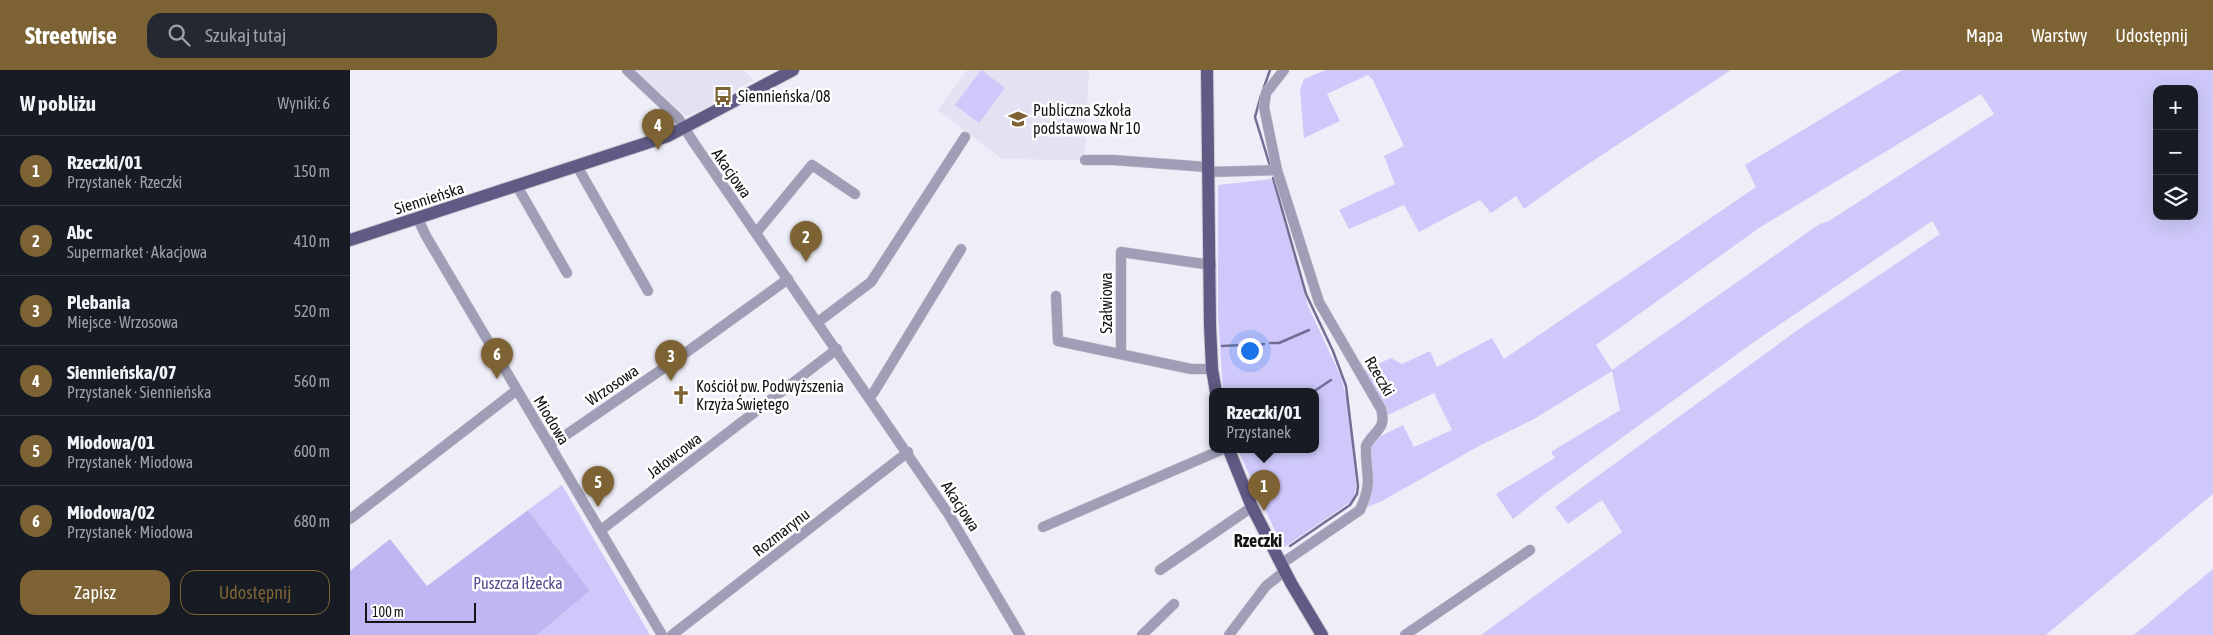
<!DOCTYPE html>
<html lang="pl">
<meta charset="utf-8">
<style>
body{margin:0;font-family:"Asap Condensed",sans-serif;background:#242831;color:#f1f3f6}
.controls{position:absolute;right:15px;top:15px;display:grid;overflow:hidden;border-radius:10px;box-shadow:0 5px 20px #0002}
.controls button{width:45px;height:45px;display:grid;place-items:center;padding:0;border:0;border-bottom:1px solid #363941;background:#171b24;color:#f1f3f6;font:25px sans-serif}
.scale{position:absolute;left:15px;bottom:12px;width:111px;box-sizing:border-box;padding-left:5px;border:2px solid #141417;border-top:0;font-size:14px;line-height:18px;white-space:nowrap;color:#141417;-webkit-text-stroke:4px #fff;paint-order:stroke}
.you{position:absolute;left:899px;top:280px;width:18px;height:18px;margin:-12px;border:4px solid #fff;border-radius:50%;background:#1a73e8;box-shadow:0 0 0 8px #1a73e833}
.badge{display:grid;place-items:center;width:32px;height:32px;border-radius:50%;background:#7d6334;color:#fff;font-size:16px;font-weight:700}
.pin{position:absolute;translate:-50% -41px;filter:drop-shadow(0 1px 2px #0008)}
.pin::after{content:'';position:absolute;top:26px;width:18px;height:15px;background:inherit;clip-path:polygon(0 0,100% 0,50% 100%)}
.popup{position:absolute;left:859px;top:318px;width:110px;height:65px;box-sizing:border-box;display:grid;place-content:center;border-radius:10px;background:#171b24;filter:drop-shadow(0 1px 4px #0005);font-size:16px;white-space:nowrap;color:#9ea1a6}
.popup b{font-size:19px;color:#f1f3f6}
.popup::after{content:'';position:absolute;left:50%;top:100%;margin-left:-10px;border:10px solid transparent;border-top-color:#171b24}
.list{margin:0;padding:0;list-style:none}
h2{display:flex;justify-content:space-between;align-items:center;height:65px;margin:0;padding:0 20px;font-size:21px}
h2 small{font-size:16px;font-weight:400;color:#9ea1a6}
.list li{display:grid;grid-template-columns:32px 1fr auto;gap:15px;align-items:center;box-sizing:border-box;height:70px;padding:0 20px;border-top:1px solid #363941}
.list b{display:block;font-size:19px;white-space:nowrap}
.list p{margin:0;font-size:16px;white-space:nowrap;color:#9ea1a6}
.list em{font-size:16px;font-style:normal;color:#9ea1a6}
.actions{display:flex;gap:10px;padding:15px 20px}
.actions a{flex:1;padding:11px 0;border:1px solid #7d6334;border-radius:15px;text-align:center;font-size:18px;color:#7d6334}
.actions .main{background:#7d6334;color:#fff}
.icon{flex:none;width:28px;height:28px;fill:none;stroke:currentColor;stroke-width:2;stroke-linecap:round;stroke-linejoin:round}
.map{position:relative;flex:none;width:1863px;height:565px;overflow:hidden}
header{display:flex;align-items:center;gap:30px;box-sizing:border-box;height:70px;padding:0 25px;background:#7d6334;color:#fff}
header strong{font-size:24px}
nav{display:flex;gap:28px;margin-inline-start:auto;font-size:18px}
.search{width:350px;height:45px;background:#242831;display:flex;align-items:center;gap:12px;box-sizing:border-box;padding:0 18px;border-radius:15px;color:#9ea1a6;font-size:19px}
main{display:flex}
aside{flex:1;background:#171b24}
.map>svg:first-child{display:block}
.built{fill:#e3e1f2}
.green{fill:#cec9fa;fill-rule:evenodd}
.forest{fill:#beb7f1}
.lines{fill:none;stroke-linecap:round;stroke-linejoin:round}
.stream{stroke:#726e95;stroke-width:2.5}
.minor-casing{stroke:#cccbd4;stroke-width:11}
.major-casing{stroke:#cccbd4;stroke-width:14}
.minor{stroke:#a09eb7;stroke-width:10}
.major{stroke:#605a85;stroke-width:12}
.labels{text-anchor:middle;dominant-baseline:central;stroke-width:5;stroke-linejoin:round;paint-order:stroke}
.poi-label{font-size:16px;fill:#141417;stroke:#fff;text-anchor:start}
.street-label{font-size:16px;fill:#141417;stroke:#fff}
.park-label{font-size:16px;fill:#574a8f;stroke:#fff}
.neighbourhood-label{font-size:18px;font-weight:bold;fill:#141417;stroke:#fff}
</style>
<header>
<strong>Streetwise</strong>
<div class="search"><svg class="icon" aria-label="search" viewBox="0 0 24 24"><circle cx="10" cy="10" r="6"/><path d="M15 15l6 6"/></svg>Szukaj tutaj</div>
<nav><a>Mapa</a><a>Warstwy</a><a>Udostępnij</a></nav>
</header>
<main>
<aside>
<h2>W pobliżu<small>Wyniki: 6</small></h2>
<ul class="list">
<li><span class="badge">1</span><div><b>Rzeczki/01</b><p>Przystanek · Rzeczki</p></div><em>150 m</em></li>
<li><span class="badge">2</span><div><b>Abc</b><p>Supermarket · Akacjowa</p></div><em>410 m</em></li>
<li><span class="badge">3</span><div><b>Plebania</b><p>Miejsce · Wrzosowa</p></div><em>520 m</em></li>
<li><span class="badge">4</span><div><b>Siennieńska/07</b><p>Przystanek · Siennieńska</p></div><em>560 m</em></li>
<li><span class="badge">5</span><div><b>Miodowa/01</b><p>Przystanek · Miodowa</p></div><em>600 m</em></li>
<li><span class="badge">6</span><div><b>Miodowa/02</b><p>Przystanek · Miodowa</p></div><em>680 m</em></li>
</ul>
<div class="actions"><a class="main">Zapisz</a><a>Udostępnij</a></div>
</aside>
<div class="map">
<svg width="1863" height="565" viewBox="0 0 1863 565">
<rect width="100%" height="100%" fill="#efeef8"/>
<g class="built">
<polygon points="285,0 393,0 404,10 366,33 336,46"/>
<polygon points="617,0 739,0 735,82 733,86 727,90 652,89 588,40"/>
</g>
<g class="green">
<polygon points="631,0 655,18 629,53 605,35"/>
<polygon points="976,0 1381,0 1217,108 1174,139 1166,126 1141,143 1130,130 1069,162 1054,135 999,159 989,140 1045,114 1034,86 1054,76 1023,10 1018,5 977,24 990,51 954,68 950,20 954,9"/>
<path d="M 1552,0 L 1863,0 L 1863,424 L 1696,565 L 1131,565 L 1272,462 L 1252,430 L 1218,454 L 1205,437 L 1208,435 L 1449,259 L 1590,164 L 1582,151 L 1404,272 L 1197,422 L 1163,449 L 1146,424 L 1205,388 L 1201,382 L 1270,340 L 1262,301 L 1184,349 L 1129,376 L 1032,431 L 1010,440 L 1021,376 L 1027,368 L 1053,355 L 1064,377 L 1102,360 L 1084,323 L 1038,345 L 1014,300 L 1041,288 L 1052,294 L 1080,281 L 1087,297 L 1142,268 L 1154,289 L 1406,117 L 1395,95 ZM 1807,19 L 1844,19 L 1844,146 L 1807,146 ZM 1631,24 L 1644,44 L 1479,151 L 1468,155 L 1262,300 L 1246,275 L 1409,158 Z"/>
<polygon points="922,109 958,236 991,307 997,330 1006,414 1005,424 1002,431 933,478 888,380 965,380 965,322 873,322 868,245 868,115"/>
<polygon points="212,415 300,565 187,565 240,521 178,440"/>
<polygon points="1863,499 1863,565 1784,565"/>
</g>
<polygon class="forest" points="178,440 240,521 187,565 0,565 0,501 40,469 77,516"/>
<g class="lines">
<g class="stream">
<polyline points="913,20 920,0"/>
<polyline points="911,25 905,47 920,96"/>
<polyline points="923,108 956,224 983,281 996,316 1008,416 1007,424 1000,435 940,476"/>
<polyline points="920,273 929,273 959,260"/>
<polyline points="872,276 914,274"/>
<polyline points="963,322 981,310"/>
</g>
<g class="minor-casing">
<g id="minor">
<polyline points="277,0 328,48 344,73 599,445 670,565"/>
<polyline points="735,90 763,90 857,97"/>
<polyline points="227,96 298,221"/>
<polyline points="858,102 927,100"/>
<polyline points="167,116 217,203"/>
<polyline points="68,149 76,166 312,565"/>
<polyline points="406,163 462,95 505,124"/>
<polyline points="706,226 708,271 841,299 862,299"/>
<polyline points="468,252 521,212 615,67"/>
<polyline points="771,283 771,182 861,195"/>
<polyline points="520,327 524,322 611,179"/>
<polyline points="199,374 210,369 327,289 438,209"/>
<polyline points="0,449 167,320"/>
<polyline points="693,457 871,380"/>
<polyline points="251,460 487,279"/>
<path d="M 931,494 L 1010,440 C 1024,409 1015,405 1016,376 C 1024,360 1037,360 1031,339 L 969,232 L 927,100 L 914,37 L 916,23 L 934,0"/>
<polyline points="810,500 902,437"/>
<polyline points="322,565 558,382"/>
<polyline points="792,565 824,534"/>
<polyline points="879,565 916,516 935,501"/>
<polyline points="1055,565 1180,480"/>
</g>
</g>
<g class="major-casing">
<g id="major">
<polyline points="857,0 860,255 862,299 866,322"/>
<polyline points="0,170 318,66 443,0"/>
<polyline points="879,380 902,437 941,513 972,565"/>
</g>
</g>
<use href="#minor" class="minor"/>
<use href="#major" class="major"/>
</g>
<defs>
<g id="bus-bare" transform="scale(1.5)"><path d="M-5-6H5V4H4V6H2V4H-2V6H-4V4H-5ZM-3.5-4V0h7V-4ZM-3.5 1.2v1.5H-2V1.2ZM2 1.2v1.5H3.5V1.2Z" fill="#7d6334" stroke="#fff" stroke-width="2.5" paint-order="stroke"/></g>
<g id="school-bare" transform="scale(1.5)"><path d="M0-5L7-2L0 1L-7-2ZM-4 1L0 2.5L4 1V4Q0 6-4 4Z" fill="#7d6334" stroke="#fff" stroke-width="2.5" paint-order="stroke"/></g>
<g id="church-bare" transform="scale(1.5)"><path d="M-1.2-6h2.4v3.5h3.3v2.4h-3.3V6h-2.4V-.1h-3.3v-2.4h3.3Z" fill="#7d6334" stroke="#fff" stroke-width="2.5" paint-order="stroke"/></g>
</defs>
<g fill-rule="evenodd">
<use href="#bus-bare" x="373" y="26"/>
<use href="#school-bare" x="668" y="49"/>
<use href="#church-bare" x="331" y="325"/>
</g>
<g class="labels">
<g class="poi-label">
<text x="388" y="26">Siennieńska/08</text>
<text x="683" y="40">Publiczna Szkoła<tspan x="683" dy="18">podstawowa Nr 10</tspan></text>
<text x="346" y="316">Kościół pw. Podwyższenia<tspan x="346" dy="18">Krzyża Świętego</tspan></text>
</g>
<g class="street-label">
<text transform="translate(382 103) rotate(55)">Akacjowa</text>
<text transform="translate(79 128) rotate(-18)">Siennieńska</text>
<text transform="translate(756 233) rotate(-90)">Szałwiowa</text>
<text transform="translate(1030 306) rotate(60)">Rzeczki</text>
<text transform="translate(262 315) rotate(-34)">Wrzosowa</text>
<text transform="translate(202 350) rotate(59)">Miodowa</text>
<text transform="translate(324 385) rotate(-37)">Jałowcowa</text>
<text transform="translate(611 436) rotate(57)">Akacjowa</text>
<text transform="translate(431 462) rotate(-38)">Rozmarynu</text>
</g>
<g class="park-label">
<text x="168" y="513">Puszcza Iłżecka</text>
</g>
<g class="neighbourhood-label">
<text x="908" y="470">Rzeczki</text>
</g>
</g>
</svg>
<div class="controls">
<button>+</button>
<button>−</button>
<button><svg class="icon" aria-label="layers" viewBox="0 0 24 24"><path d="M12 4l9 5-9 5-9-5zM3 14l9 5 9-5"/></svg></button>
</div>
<div class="scale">100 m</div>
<div class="you"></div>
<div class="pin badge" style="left:914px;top:441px">1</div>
<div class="popup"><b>Rzeczki/01</b>Przystanek</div>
<div class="pin badge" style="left:456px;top:192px">2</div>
<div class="pin badge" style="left:321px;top:311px">3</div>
<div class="pin badge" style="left:308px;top:80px">4</div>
<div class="pin badge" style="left:248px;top:437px">5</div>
<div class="pin badge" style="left:147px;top:309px">6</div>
</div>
</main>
